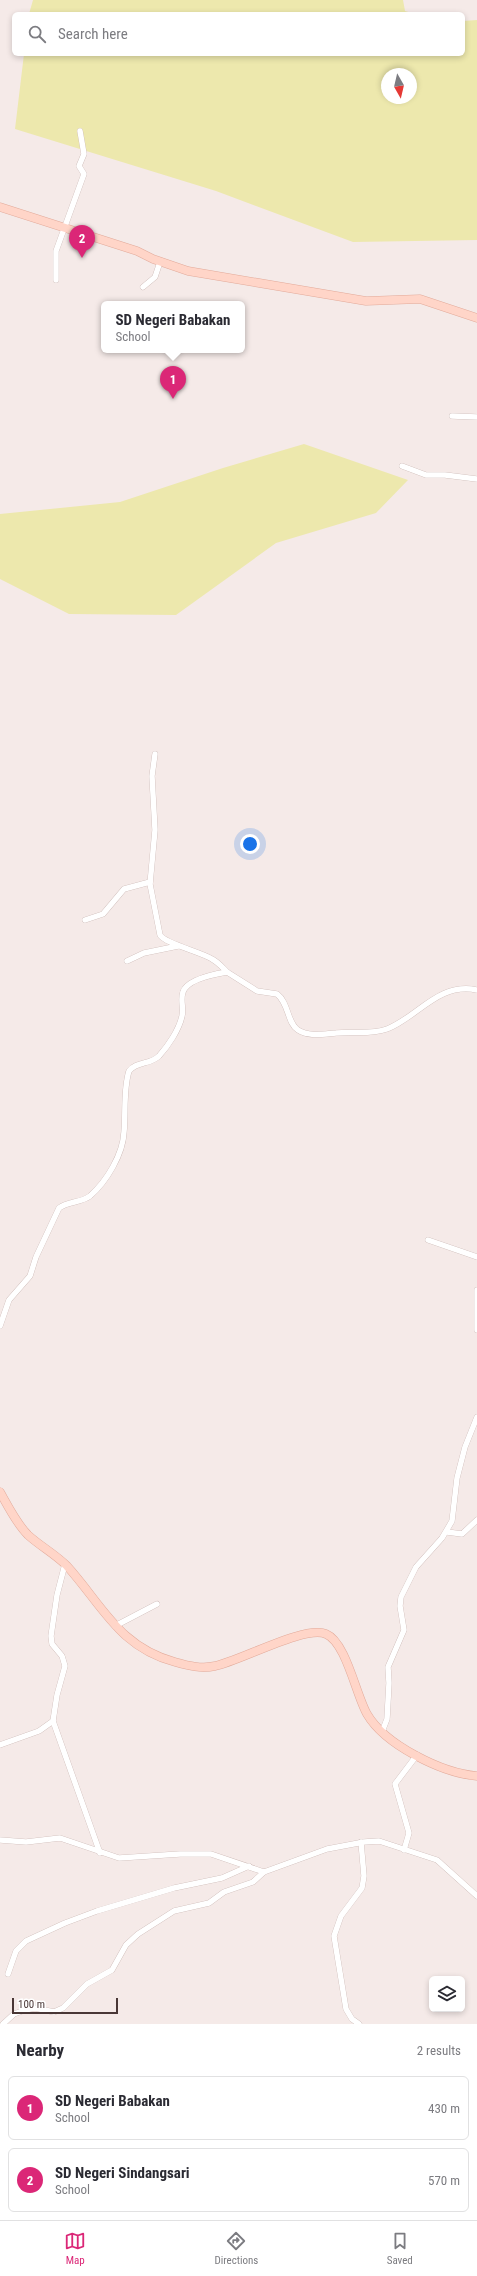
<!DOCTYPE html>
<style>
body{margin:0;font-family:"Roboto Condensed",sans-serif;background:#f7f7f7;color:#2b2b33}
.controls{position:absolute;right:12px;bottom:12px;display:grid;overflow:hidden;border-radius:6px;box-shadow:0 2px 6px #0003}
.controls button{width:36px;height:36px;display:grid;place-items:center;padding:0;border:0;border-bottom:1px solid #e1e1e2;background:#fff;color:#2b2b33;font:20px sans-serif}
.compass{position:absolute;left:381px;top:68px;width:36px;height:36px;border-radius:50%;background:#fff;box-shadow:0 2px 6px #0003;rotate:172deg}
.scale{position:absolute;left:12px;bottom:10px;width:106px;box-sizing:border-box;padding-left:4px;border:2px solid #493736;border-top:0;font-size:11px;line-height:14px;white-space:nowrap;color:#493736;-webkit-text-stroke:3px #fff;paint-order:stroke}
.you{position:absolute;left:250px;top:844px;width:14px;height:14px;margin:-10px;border:3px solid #fff;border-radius:50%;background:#1a73e8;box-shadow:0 0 0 6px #1a73e833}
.badge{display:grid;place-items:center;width:26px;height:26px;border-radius:50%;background:#db2777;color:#fff;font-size:13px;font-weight:700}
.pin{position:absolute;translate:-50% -33px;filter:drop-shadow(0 1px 2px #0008)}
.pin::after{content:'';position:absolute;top:21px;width:14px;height:12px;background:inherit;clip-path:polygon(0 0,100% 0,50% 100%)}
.popup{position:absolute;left:101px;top:301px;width:144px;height:52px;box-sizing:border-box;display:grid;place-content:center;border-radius:6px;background:#fff;filter:drop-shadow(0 1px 3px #0005);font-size:13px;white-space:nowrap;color:#7c7c81}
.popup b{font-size:15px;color:#2b2b33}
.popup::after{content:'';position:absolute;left:50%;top:100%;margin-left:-8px;border:8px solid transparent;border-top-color:#fff}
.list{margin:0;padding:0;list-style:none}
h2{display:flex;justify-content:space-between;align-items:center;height:52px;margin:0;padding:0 16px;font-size:17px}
h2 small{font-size:13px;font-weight:400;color:#7c7c81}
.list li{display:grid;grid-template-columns:26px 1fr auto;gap:12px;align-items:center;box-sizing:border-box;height:64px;margin:0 8px 8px;padding:0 8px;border:1px solid #e1e1e2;border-radius:6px}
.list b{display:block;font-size:15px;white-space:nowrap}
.list p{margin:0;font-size:13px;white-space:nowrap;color:#7c7c81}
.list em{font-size:13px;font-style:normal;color:#7c7c81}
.icon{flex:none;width:22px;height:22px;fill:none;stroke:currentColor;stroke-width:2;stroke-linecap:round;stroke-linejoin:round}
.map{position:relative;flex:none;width:477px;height:2024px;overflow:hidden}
.search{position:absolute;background:#fff;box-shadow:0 2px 6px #0003;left:12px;right:12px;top:12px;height:44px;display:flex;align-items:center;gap:10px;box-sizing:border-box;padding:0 14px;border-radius:6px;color:#7c7c81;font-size:15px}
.sheet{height:196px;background:#fff}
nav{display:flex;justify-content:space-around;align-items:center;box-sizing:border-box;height:56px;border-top:1px solid #e1e1e2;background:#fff;font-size:11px;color:#7c7c81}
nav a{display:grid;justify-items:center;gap:2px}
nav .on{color:#db2777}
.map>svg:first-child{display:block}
.green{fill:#ede8ad;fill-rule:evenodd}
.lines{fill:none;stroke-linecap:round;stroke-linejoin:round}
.street-casing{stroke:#c5b0ac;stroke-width:6}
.secondary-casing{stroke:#e2aa9a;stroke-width:9}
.street{stroke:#fff;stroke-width:5.5}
.secondary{stroke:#ffd5c8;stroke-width:8}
</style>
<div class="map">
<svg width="477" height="2024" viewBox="0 0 477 2024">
<rect width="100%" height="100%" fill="#f5eae8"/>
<g class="green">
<polygon points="33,0 403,0 405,11 415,14 29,14"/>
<path d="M 477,20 L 477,240 L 353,242 L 216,191 L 15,129 L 24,54 L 463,54 L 463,21 ZM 387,74 L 411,74 L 411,98 L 387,98 Z"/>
<polygon points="304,444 408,480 376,513 276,543 176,615 69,614 0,579 0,514 120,502 223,468"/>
</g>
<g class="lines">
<g class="street-casing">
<g id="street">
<polyline points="56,280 56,251 84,174 79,166 84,154 80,131"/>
<polyline points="143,287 155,277 160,262"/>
<polyline points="452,416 477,417"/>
<polyline points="402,466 426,475 445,475 477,479"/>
<path d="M 155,754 L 152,776 L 155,830 L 150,884 L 160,935 C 164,943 201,952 212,959 C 218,962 222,967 227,972"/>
<polyline points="85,920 103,914 124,889 150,882"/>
<polyline points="127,961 144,953 178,946"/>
<polyline points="428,1240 477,1257"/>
<polyline points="477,1290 477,1330"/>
<path d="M 0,1326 L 9,1300 L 30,1276 L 36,1257 L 59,1208 C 68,1201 81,1203 90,1196 C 107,1181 123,1154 124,1132 C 126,1112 123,1090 129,1071 C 137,1061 150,1065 159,1056 C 168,1046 179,1030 182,1016 C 184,1008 180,1000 183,992 C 187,979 215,974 227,972 L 257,991 L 277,994 C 289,1003 287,1023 298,1030 C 309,1037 324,1034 336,1033 C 354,1031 370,1035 387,1029 C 418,1017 438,982 477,990"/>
<polyline points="447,1532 462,1534 477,1520"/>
<polyline points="115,1626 157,1604"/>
<polyline points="53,1721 100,1853"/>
<polyline points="382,1732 387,1719 389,1683 388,1667 404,1630 400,1606 401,1597 416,1567 442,1538 452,1521 457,1478 465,1447 477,1417"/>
<polyline points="0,1745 39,1731 53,1721 57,1695 65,1666 62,1656 52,1644 51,1636 57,1595 65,1564"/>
<polyline points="0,1840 26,1842 60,1838 119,1858 180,1854 211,1854 264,1872 327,1849 364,1842 379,1841 437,1860 477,1896"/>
<polyline points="404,1850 409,1833 395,1784 417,1755"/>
<polyline points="8,1974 16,1951 26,1941 65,1923 97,1911 174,1888 222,1878 249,1866"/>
<polyline points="3,2024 14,2014 25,2010 35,2008 54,2012 63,2008 87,1984 112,1970 126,1945 138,1934 174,1911 209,1903 224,1892 253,1882 264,1872"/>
<polyline points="359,2024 352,2019 346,2009 334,1936 341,1916 362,1888 364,1876 361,1842"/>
</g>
</g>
<g class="secondary-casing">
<g id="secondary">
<polyline points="0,207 137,251 153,259 188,271 366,301 420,299 477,318"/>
<path d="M 0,1492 C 8,1506 16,1523 28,1535 C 40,1546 55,1554 67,1566 C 103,1606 119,1647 175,1662 C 189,1666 202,1669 215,1666 C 240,1661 305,1625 326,1634 C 346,1642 356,1695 367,1714 C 385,1745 442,1773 477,1776"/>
</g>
</g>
<use href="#street" class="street"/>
<use href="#secondary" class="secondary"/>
</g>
</svg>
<div class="controls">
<button><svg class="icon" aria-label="layers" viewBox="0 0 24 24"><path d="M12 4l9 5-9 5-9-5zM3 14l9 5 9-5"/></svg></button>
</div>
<svg class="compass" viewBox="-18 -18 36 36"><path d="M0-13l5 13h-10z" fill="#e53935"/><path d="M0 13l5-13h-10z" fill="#7c7c81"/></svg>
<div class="scale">100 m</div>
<div class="you"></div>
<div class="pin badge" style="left:173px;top:399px">1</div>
<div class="popup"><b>SD Negeri Babakan</b>School</div>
<div class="pin badge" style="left:82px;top:258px">2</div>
<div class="search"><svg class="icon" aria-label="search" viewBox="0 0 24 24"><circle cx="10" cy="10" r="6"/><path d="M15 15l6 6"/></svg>Search here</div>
</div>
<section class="sheet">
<h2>Nearby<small>2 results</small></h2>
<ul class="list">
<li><span class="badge">1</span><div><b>SD Negeri Babakan</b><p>School</p></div><em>430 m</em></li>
<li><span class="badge">2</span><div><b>SD Negeri Sindangsari</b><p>School</p></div><em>570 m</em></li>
</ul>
</section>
<nav>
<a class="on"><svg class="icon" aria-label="map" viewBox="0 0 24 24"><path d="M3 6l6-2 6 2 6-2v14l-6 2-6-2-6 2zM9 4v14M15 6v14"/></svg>Map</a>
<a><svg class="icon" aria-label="directions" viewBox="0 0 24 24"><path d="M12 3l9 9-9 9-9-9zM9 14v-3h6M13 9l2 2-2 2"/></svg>Directions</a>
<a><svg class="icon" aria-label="saved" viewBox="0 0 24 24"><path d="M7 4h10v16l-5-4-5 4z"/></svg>Saved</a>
</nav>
